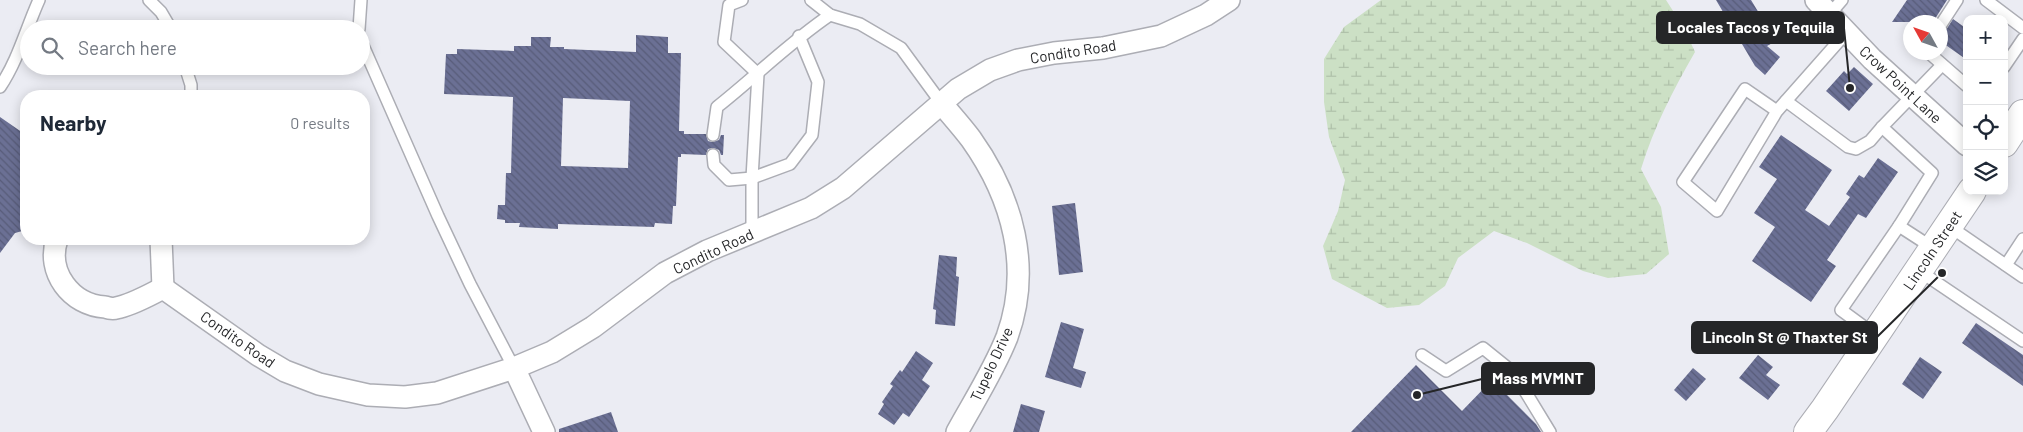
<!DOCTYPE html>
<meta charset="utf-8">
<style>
body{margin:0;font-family:Barlow,sans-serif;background:#f2f2f3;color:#1f2937}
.controls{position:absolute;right:15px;top:15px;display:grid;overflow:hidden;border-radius:10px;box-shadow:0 2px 12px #0003}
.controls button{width:45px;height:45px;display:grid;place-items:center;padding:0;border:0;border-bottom:1px solid #e0e1e3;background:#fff;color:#1f2937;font:25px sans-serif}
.compass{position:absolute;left:1903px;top:15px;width:45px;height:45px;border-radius:50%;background:#fff;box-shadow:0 2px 12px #0003;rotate:310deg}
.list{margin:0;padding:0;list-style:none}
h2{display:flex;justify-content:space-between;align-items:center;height:65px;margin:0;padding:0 20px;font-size:21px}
h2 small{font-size:16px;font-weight:400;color:#747a83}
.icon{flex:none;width:28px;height:28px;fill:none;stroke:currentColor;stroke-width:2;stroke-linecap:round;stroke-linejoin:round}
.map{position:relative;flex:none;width:2023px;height:432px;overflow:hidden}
.search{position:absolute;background:#fff;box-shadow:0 2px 12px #0003;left:20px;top:20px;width:350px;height:55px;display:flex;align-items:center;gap:12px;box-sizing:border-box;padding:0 18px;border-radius:28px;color:#747a83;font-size:19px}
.panel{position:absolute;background:#fff;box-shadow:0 2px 12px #0003;left:20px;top:90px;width:350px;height:155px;border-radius:20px}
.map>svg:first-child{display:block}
.wetland{fill:url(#wetland-marsh)}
.building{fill:url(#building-back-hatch);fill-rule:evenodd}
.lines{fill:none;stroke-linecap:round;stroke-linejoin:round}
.lane-casing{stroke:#acadb4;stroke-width:14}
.street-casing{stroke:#acadb4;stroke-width:24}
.primary-casing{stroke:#acadb4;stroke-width:30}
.lane{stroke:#fff;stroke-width:11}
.street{stroke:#fff;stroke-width:21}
.primary{stroke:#fff;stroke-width:28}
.labels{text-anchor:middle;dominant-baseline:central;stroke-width:4;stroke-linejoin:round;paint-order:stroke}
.street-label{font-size:15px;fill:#252628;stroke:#fff}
.leader{fill:none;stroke:#252628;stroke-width:2}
.callout-dot{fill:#252628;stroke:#fff;stroke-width:2}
.callout{fill:#252628;stroke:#252628;stroke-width:2}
.callout-label{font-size:16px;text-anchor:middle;font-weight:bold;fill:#fff}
</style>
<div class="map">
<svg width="2023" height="432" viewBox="0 0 2023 432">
<defs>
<pattern id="wetland-marsh" width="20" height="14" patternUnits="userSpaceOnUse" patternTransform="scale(1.25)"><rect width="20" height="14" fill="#cce0c5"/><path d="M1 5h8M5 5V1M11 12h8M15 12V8" fill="none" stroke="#afc0a9"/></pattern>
<pattern id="building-back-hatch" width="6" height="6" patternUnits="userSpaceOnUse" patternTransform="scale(1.25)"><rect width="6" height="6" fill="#6b7094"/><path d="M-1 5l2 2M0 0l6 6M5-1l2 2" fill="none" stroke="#585c79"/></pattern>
</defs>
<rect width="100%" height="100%" fill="#ebecf3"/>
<path class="wetland" d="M 1381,0 L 1666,0 L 1684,28 L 1695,52 C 1673,90 1654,127 1641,169 L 1661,207 L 1669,254 L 1646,274 L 1608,278 L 1583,271 L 1527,243 L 1494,231 L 1458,258 L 1445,286 L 1419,305 L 1387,308 L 1332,279 L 1323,246 L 1338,211 L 1345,180 L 1329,137 L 1324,102 L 1324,59 L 1344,27 Z"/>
<g class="building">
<polygon points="1716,0 1751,0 1776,41 1767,46 1780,57 1765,75 1755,66"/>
<polygon points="1907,0 1947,0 1933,22 1892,22"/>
<polygon points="1953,19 1967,29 1967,60 1940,41 1940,33 1946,30"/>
<path d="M 636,35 L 668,37 L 668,53 L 681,53 L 679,131 L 684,131 L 684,134 L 706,134 L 708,141 L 712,142 L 719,140 L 721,135 L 724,135 L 723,155 L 721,155 L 719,150 L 713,148 L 708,149 L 706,155 L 681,154 L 681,157 L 678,157 L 676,206 L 673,206 L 672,224 L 655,223 L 654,227 L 558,224 L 558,229 L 519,227 L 520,223 L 505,223 L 505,220 L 497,219 L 498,205 L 505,205 L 506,173 L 511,173 L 513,97 L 444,94 L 446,54 L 457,54 L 457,49 L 514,51 L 514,46 L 531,46 L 531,37 L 551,37 L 550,47 L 564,47 L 564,49 L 636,52 ZM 563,98 L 630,101 L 628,168 L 561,166 Z"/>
<polygon points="1854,67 1873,84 1849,111 1826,91 1844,71 1847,74"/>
<polygon points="0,117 26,135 26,230 15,233 0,253"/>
<polygon points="1781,135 1832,170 1805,210 1829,226 1850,197 1846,194 1859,175 1864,178 1878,158 1898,172 1866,218 1858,214 1827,260 1836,266 1811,302 1752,261 1775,227 1754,213 1777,179 1759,167"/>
<polygon points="1075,203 1083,272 1059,275 1052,206"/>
<polygon points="939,255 957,257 956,276 959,277 955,326 935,324 936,310 933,309"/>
<polygon points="1061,322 1084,329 1073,368 1086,372 1081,388 1045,377"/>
<polygon points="1976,323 2023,355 2023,386 1962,343"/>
<polygon points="916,351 933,363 922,380 930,386 909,417 903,413 894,425 878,414 884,404 882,402 893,386 890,384 900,370 902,372"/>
<polygon points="1758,355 1773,367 1766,375 1780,385 1768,400 1739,378"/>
<polygon points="1920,357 1942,372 1923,399 1902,384"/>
<polygon points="1416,365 1462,411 1492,380 1536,424 1541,432 1351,432"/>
<polygon points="1693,368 1706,379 1686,401 1674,390"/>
<polygon points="1021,404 1045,411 1039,432 1013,432"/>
<polygon points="611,412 618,432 559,432 559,429"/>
</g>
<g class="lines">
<g class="lane-casing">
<g id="lane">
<polyline points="149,0 161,12 171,29"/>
<polyline points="742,0 729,5 724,42 758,74 752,178 752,233"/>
<polyline points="811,0 830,15 860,24 901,48 942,104"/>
<polyline points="1986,0 2023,28"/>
<polyline points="1829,15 1842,0"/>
<polyline points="1940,26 1957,0"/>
<polyline points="359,29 361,0"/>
<polyline points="361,41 438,216 470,284 514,368"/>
<polyline points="1928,52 1967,86"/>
<polyline points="185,66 191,85 191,96"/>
<polyline points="2004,67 2023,39"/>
<path d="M 0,87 C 18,60 26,29 39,0"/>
<polyline points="1786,101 1848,147 1856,149 1870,141 1882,127"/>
<polyline points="1777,111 1745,89 1683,182 1717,211 1777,111 1846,33"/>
<path d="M 713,135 L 717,107 C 755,77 790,42 830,15"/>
<polyline points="713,155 714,165 729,180 752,178 790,164 812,135 818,82 799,36"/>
<polyline points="1949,226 2023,277"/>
<polyline points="1933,248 1899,226 1932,173 1882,127 1942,65"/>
<polyline points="2006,265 2023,239"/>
<polyline points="1918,270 2023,341"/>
<polyline points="1875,335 1841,310 1899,226"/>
<polyline points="1422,355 1446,371 1483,348 1514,373 1550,432"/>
</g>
</g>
<g class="street-casing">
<g id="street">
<polyline points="1816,0 1872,59 1967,145"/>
<path d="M 942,104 C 952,116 962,127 971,139 C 1013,198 1032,268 1007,337 C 994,370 974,401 957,432"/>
<path d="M 57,239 C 46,272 71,305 105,307 C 108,308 113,309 116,308 C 132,305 149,295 163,288"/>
<polyline points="161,239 163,288"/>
<polyline points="163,288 258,355 285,371 319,384 368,395 405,397 437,393 514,368 552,352 593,327 665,273 707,251 811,208 843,188 958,89 990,70 1018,60 1054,53 1103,48 1161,36 1206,15 1229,0"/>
<polyline points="514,368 544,432"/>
</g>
</g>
<g class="primary-casing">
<g id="primary">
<polyline points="2004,143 2023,114"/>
<polyline points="1808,432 1825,409 1972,191"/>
</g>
</g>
<use href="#lane" class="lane"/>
<use href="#street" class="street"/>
<use href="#primary" class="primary"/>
</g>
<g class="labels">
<g class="street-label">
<text transform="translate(1073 51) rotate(-9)">Condito Road</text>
<text transform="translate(1901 84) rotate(43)">Crow Point Lane</text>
<text transform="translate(1932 250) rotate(-56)">Lincoln Street</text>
<text transform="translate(713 251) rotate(-25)">Condito Road</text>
<text transform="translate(238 339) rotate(35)">Condito Road</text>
<text transform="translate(991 364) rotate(-65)">Tupelo Drive</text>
</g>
</g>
<path class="leader" d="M1850 88L1844 28M1942 273L1877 337M1417 395L1482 379"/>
<g class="callout-dot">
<circle cx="1850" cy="88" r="5"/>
<circle cx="1942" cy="273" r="5"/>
<circle cx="1417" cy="395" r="5"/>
</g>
<g class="callout">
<rect x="1657" y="12" width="187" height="31" rx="5"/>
<rect x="1692" y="322" width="185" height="31" rx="5"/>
<rect x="1482" y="363" width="112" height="31" rx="5"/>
</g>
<g class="callout-label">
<text x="1751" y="33">Locales Tacos y Tequila</text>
<text x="1785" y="343">Lincoln St @ Thaxter St</text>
<text x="1538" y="384">Mass MVMNT</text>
</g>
</svg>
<div class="controls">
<button>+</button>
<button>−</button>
<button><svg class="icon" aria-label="locate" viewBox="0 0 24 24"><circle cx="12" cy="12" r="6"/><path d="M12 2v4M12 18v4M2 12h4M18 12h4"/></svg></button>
<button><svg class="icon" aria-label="layers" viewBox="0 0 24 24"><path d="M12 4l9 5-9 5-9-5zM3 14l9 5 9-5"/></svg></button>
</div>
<svg class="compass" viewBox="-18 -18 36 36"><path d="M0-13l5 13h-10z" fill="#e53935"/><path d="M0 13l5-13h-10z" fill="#747a83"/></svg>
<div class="search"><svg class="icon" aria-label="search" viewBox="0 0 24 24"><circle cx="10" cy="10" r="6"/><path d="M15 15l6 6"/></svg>Search here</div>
<section class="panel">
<h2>Nearby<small>0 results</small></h2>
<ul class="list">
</ul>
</section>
</div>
